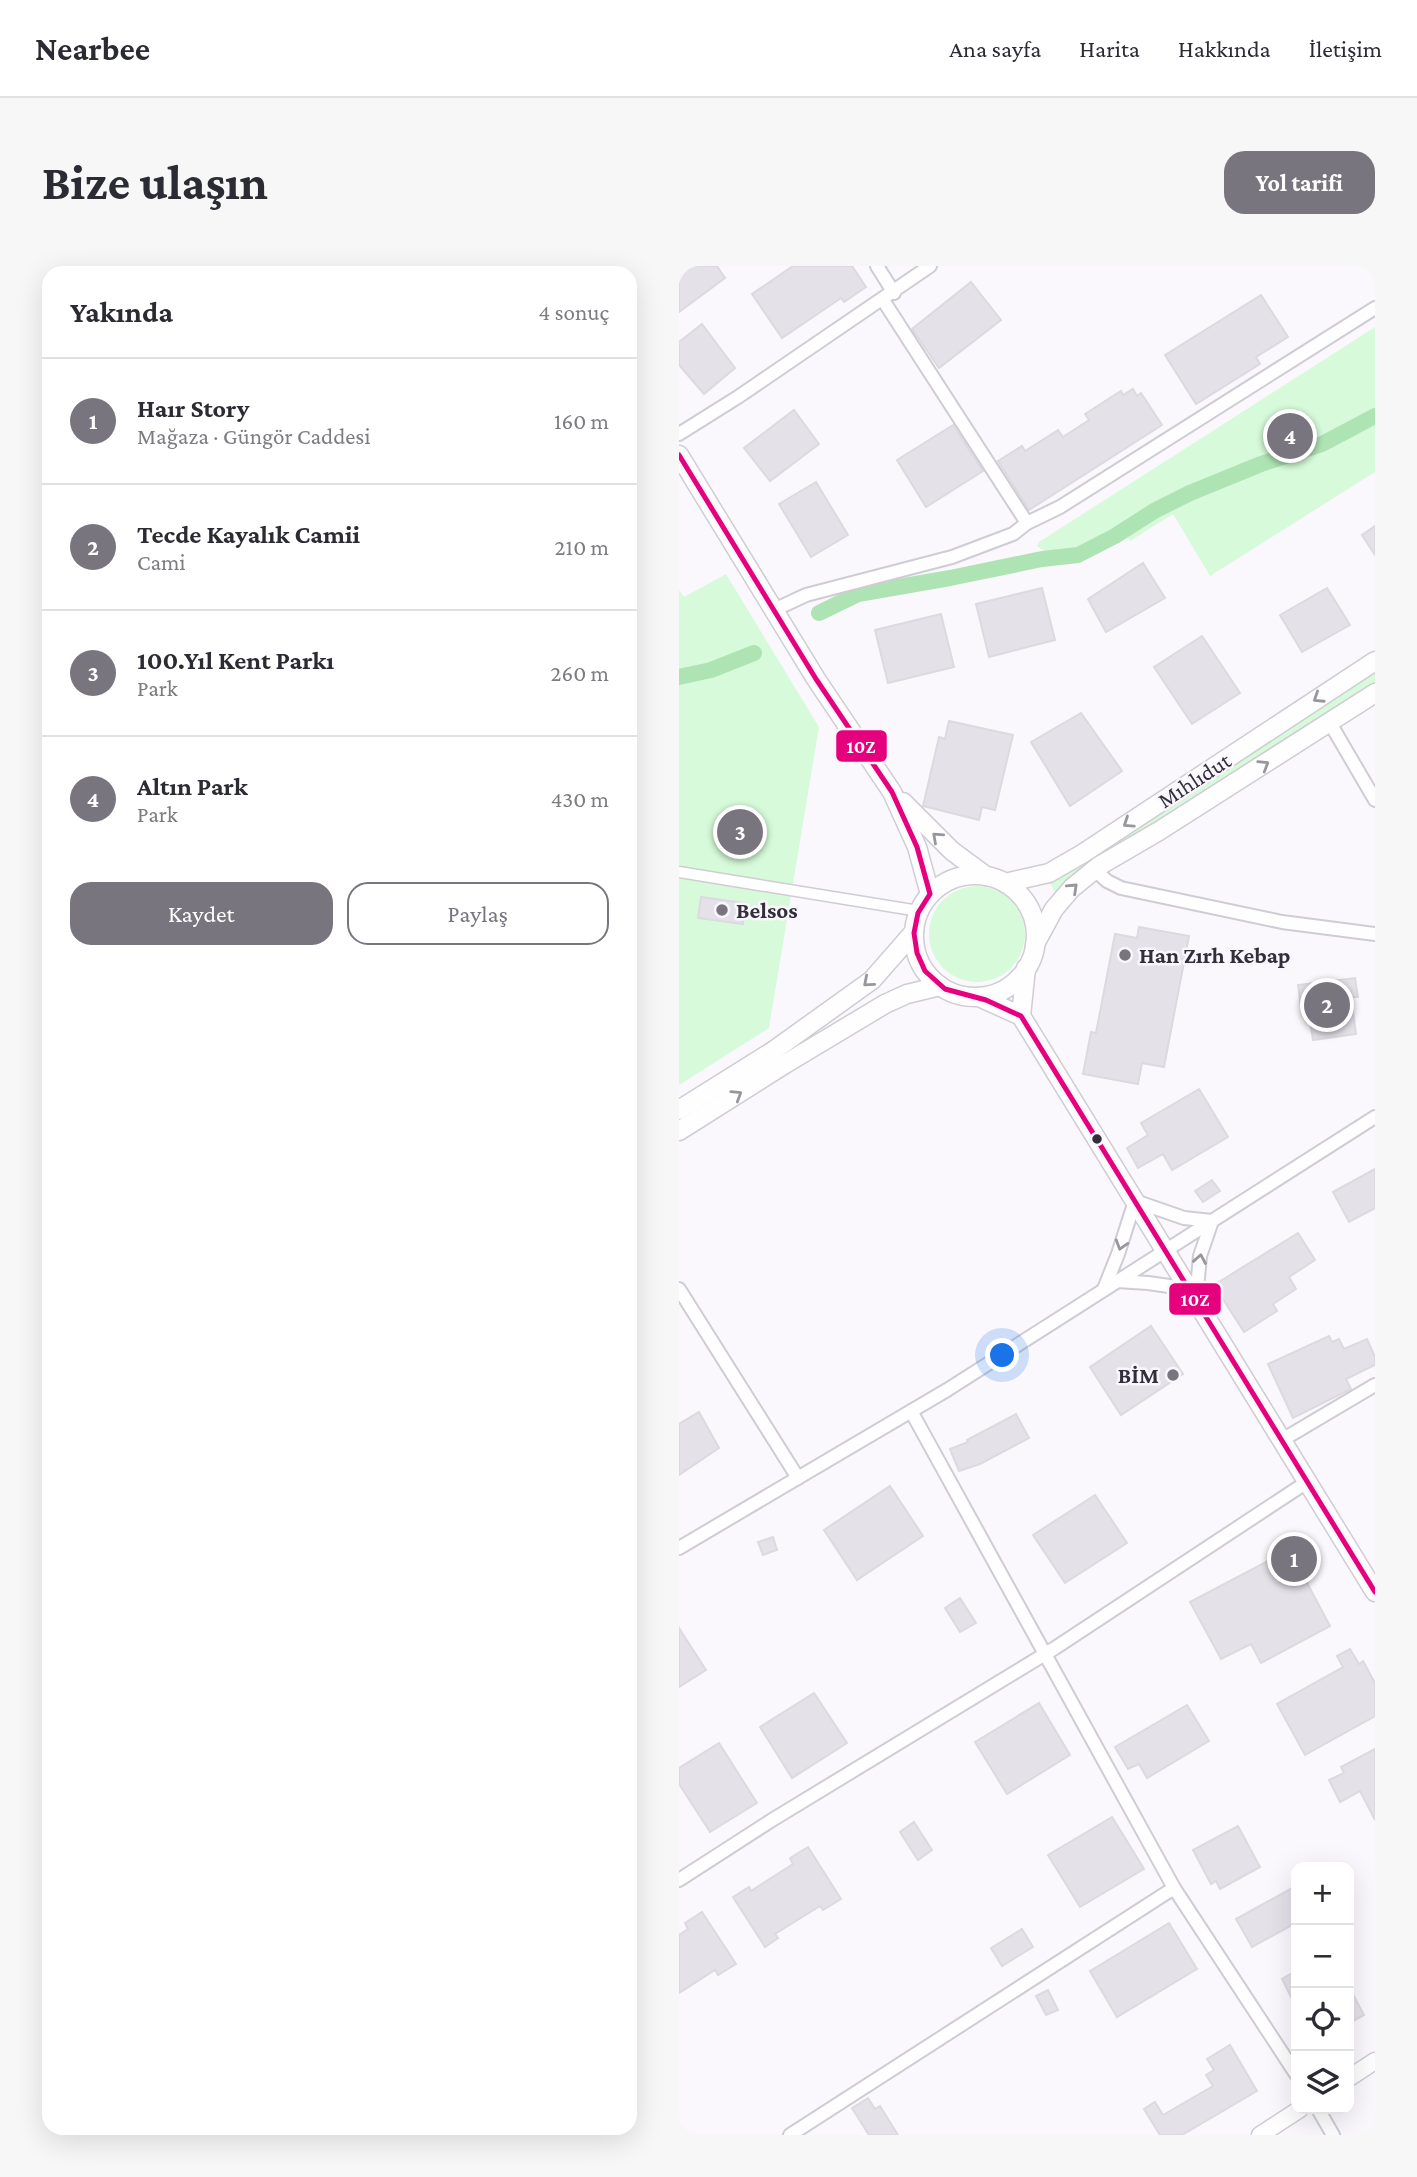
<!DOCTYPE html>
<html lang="tr">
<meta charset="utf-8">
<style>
body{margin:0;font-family:"Crimson Pro",serif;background:#f7f7f7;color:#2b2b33}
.controls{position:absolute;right:21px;bottom:21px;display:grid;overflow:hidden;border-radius:14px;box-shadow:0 7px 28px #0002}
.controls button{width:63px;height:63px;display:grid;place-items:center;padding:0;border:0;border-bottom:2px solid #e1e1e2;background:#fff;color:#2b2b33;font:35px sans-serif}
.you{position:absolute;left:324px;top:1090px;width:24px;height:24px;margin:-18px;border:5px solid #fff;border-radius:50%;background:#1a73e8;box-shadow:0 0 0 10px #1a73e833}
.badge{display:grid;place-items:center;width:46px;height:46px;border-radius:50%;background:#79757e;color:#fff;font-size:23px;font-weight:700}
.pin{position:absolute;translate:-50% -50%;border:4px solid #fff;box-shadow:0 2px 7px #0006}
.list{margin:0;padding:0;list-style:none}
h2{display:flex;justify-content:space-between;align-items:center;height:91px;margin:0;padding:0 28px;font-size:30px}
h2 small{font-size:23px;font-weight:400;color:#7c7c81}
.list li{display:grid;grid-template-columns:46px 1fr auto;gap:21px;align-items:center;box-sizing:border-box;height:126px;padding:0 28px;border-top:2px solid #e1e1e2}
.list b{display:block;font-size:26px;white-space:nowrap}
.list p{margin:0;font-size:23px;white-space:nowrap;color:#7c7c81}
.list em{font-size:23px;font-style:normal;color:#7c7c81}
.actions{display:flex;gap:14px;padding:21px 28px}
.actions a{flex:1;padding:16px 0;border:2px solid #79757e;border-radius:21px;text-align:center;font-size:24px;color:#79757e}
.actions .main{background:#79757e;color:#fff}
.icon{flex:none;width:38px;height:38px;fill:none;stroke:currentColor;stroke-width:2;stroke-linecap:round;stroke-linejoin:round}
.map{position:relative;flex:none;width:696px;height:1869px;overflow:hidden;border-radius:21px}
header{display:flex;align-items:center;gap:42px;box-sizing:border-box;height:98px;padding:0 35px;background:#fff;border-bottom:2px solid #e1e1e2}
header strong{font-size:33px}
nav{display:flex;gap:38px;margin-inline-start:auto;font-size:24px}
.intro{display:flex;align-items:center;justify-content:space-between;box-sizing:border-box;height:168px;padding:0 42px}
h1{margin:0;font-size:49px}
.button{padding:18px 32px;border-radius:21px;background:#79757e;color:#fff;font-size:24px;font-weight:700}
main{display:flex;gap:42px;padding:0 42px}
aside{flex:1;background:#fff;border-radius:21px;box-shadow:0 7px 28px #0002}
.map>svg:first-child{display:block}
.green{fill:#d7fbda}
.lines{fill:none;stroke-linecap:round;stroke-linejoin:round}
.canal{stroke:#aee4b3;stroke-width:16}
.building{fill:#e4e1e9;stroke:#dcd9e0;stroke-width:2}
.pedestrian-casing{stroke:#cfccd3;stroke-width:13}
.minor-casing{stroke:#cfccd3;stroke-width:16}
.tertiary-casing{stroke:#cfccd3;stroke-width:19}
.secondary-casing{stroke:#cfccd3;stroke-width:21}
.pedestrian{stroke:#fefeff;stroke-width:10}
.minor{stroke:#fefeff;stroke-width:12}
.tertiary{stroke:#fefeff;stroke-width:16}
.secondary{stroke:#fefeff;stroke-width:18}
.bus-1-casing{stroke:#f9f7fd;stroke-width:10}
.bus-1{stroke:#e5007d;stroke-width:5}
.oneway{stroke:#98969c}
.poi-dot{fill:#79757e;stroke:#f9f7fd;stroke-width:2.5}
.bus-dot{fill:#332f3a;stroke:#f9f7fd;stroke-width:2.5}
.labels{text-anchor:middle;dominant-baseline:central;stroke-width:5;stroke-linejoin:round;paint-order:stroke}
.street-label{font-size:23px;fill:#332f3a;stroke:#f9f7fd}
.poi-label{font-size:23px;font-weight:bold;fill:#332f3a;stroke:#f9f7fd;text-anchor:start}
.line-badge{stroke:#f9f7fd;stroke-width:2.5}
.badge-label{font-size:19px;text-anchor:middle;font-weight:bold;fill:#fff}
</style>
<header>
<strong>Nearbee</strong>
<nav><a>Ana sayfa</a><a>Harita</a><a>Hakkında</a><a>İletişim</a></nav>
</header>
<div class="intro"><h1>Bize ulaşın</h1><a class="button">Yol tarifi</a></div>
<main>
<aside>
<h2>Yakında<small>4 sonuç</small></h2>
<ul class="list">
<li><span class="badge">1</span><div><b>Haır Story</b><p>Mağaza · Güngör Caddesi</p></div><em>160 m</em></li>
<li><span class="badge">2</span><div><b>Tecde Kayalık Camii</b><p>Cami</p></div><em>210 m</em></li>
<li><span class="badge">3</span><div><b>100.Yıl Kent Parkı</b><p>Park</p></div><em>260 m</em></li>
<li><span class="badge">4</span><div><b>Altın Park</b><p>Park</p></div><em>430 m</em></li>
</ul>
<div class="actions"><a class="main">Kaydet</a><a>Paylaş</a></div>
</aside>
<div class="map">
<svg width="696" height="1869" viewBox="0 0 696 1869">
<rect width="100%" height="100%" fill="#faf8fc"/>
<g class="green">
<path d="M 696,61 L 696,206 L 531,310 L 494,248 L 451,275 L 441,263 C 417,274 382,298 358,280 L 360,276 Z"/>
<polygon points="47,308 140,461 90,762 0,819 0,324 5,331"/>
<polygon points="696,405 696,420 379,631 369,614"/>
<circle cx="298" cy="668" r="48"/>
</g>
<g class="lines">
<g class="canal">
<polyline points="140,347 179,328 271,312 363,293 399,289 436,270 475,245 511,227 582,198 643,178 696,150"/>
<polyline points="0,411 32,404 75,387"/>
</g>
</g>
<g class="building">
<polygon points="0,0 38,0 46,12 0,46"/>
<polygon points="114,0 173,0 187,21 165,36 162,32 103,72 73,28"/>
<polygon points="292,16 322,54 260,102 233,63"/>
<polygon points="582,29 609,71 577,91 581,98 517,138 486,89"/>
<polygon points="23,58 56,102 25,128 0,99 0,76"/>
<polygon points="454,123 458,130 462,127 483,159 350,244 319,195 343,180 346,185 379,164 384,171 410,154 406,148 442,125 444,129"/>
<polygon points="115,144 140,178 91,215 65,182"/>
<polygon points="274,159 304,205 247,241 218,194"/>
<polygon points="137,216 169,269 132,291 100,238"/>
<polygon points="696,260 696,289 683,269"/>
<polygon points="464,297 486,332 427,366 409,333"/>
<polygon points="363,322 376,374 310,391 297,338"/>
<polygon points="648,322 671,359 623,386 601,349"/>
<polygon points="262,348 275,401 209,417 196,364"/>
<polygon points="523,370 561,427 513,458 475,401"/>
<polygon points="402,447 443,505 391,540 352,476"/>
<polygon points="270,455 334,469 316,544 303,541 300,554 244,540 260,471 266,473"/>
<polygon points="22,631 66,637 64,658 19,652"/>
<polygon points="460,661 510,670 485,801 463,797 459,818 404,808 412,766 417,767 436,668 458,672"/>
<polygon points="676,712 679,731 672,731 677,768 634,774 630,747 623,748 619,719"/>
<polygon points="520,823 549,871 493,904 484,888 459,902 448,882 469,869 462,857"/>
<polygon points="696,903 696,942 670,956 654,926"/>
<polygon points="533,914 541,925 524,936 516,925"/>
<polygon points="619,967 636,994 610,1011 617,1023 594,1038 598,1045 565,1066 535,1019"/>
<polygon points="472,1060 504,1108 442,1149 411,1101"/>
<polygon points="650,1070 653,1076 660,1073 665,1083 688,1073 696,1091 696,1099 667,1113 672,1123 614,1152 589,1098"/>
<polygon points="20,1146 40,1182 0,1209 0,1158"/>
<polygon points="337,1148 350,1172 301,1198 280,1205 271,1183 289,1176 288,1174"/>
<polygon points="211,1220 244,1270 178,1314 145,1264"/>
<polygon points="416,1229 448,1277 386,1317 354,1269"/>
<polygon points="94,1271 98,1284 84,1289 79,1276"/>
<polygon points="610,1284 615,1293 621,1290 631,1310 626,1313 651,1360 582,1397 572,1378 542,1393 511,1336"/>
<polygon points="281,1332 297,1357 281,1366 266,1342"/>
<polygon points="0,1362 27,1404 0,1421"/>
<polygon points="671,1383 680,1398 684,1395 696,1417 696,1450 626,1489 598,1438 664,1401 658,1390"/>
<polygon points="135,1427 168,1477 113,1512 81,1461"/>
<polygon points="360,1437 391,1489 328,1528 296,1476"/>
<polygon points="508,1439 530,1475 468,1512 460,1498 449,1503 436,1481"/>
<polygon points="40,1477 78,1537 31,1566 0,1518 0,1502"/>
<polygon points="696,1483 696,1554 681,1525 661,1536 650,1514 665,1507 662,1501"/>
<polygon points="433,1551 465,1603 401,1641 369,1589"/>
<polygon points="235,1556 253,1584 239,1594 221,1566"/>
<polygon points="559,1560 581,1601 541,1623 537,1615 532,1618 514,1584"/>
<polygon points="129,1581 162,1633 144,1644 141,1640 96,1668 99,1672 86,1681 54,1631 70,1621 72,1625 114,1598 111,1592"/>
<polygon points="617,1620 617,1657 573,1681 557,1653"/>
<polygon points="23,1646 57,1698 39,1709 36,1704 0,1727 0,1669 9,1663 6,1657"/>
<polygon points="490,1657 518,1703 438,1751 411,1705"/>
<polygon points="343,1663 354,1681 323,1700 312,1682"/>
<polygon points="617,1705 617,1741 603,1713"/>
<polygon points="670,1721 685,1749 670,1757"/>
<polygon points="369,1724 379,1744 367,1749 357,1730"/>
<polygon points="551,1779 578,1825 503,1869 481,1869 465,1843 476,1836 484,1849 534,1820 527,1809 535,1804 528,1793"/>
<polygon points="189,1832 196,1843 201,1840 219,1869 190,1869 173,1842"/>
</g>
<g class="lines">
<g class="pedestrian-casing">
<polyline id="pedestrian" points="0,606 240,645"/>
</g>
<g class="minor-casing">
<g id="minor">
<polyline points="198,0 215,27"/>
<polyline points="204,34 348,257"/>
<polyline points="0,168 59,131 251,0"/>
<polyline points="95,344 127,329 273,291 334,268 348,257 381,241 696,42"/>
<polyline points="651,457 696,534"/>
<polyline points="416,604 428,615 442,622 603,656 696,668"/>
<polyline points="438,1015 469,1017 511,1023"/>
<polyline points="0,1023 119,1212"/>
<polyline points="425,1023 439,988 456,935 505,952 533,955 521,990 517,1033"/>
<polyline points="232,1145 495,1622 617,1808"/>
<polyline points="603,1174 696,1119"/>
<polyline points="0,1282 268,1124 696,851"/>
<polyline points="0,1614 93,1554 376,1382 628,1216"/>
<polyline points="639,1843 654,1869"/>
<polyline points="111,1869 495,1622"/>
</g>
</g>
<g class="tertiary-casing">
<g id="tertiary">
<polyline points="670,1812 696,1795"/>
<polyline points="581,1869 621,1843"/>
</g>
</g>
<g class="secondary-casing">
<g id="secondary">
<polyline points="0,189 137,413 213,526 238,581 251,628"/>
<polyline points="224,536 273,585 307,610"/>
<circle cx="296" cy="670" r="61"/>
<polyline points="326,617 370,607 403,588 696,395"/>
<polyline points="356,678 375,643 393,622 420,600 480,565 696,427"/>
<polyline points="300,731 342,750"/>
<polyline points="342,750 696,1326"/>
<polyline points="342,750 347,702"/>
<polyline points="0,844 94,785 193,714 235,666"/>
<polyline points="0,865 106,798 206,738 228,728 261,720"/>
</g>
</g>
<use href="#pedestrian" class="pedestrian"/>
<use href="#minor" class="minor"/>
<use href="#tertiary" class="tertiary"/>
<use href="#secondary" class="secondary"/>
<g class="bus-1-casing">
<polyline id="bus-1" points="0,189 137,413 213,526 238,581 251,628 239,647 235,667 238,687 246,705 266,723 307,734 342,750 696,1326"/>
</g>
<use href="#bus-1" class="bus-1"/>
</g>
<defs><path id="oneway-chevron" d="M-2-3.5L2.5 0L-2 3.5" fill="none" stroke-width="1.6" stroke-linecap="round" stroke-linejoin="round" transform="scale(1.75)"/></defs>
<g class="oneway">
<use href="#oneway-chevron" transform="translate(639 432) rotate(147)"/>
<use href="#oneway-chevron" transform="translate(585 499) rotate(-32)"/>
<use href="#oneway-chevron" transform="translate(449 557) rotate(146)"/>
<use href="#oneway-chevron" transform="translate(258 571) rotate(-138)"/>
<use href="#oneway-chevron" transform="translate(394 622) rotate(-43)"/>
<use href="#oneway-chevron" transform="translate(189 716) rotate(139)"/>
<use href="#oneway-chevron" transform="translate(58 829) rotate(-32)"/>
<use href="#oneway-chevron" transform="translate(442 979) rotate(107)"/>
<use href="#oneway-chevron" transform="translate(521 993) rotate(-80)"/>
</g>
<g class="poi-dot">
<circle cx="43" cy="644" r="7"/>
<circle cx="446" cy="689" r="7"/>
<circle cx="494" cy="1109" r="7"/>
</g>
<circle class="bus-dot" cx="418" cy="873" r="6"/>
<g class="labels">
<g class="street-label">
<text transform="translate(515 514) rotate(-33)">Mıhlıdut</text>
</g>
<g class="poi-label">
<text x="57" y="644">Belsos</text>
<text x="460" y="689">Han Zırh Kebap</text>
<text x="480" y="1109" text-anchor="end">BİM</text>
</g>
</g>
<g class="line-badge">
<rect x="156" y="463" width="53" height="34" rx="7" fill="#e5007d"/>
<rect x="489" y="1016" width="54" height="34" rx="7" fill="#e5007d"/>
</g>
<g class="badge-label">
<text x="182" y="487">10Z</text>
<text x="516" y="1040">10Z</text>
</g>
</svg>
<div class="controls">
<button>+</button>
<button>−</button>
<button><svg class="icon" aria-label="locate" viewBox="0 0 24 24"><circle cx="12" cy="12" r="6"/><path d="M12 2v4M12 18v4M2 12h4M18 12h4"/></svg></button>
<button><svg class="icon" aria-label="layers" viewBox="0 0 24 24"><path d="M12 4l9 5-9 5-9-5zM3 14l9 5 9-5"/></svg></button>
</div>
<div class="you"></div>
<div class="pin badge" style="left:615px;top:1293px">1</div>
<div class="pin badge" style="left:648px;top:739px">2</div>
<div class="pin badge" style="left:61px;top:566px">3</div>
<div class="pin badge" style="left:611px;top:170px">4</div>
</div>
</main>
